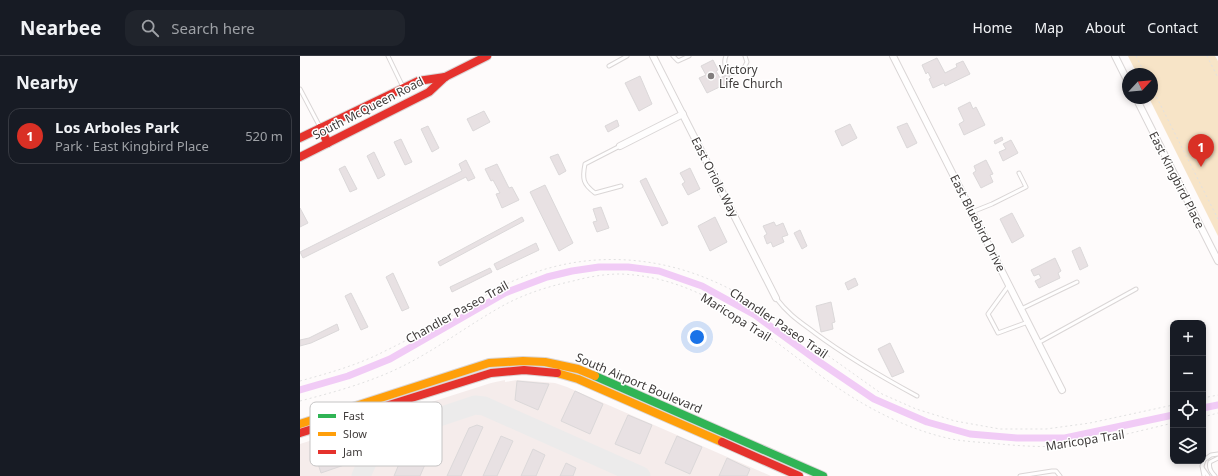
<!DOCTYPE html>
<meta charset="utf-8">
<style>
body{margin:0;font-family:"Noto Sans",sans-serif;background:#20242c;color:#f1f3f6}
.controls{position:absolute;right:12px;bottom:12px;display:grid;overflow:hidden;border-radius:8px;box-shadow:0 2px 6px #0003}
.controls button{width:36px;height:36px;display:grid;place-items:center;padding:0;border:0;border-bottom:1px solid #363941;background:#171b24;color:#f1f3f6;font:20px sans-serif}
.compass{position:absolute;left:822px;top:12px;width:36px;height:36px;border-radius:50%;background:#171b24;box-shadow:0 2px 6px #0003;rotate:64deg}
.you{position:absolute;left:397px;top:281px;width:14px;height:14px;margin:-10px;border:3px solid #fff;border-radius:50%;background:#1a73e8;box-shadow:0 0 0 6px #1a73e833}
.badge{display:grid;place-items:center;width:26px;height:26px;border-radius:50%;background:#d93025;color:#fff;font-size:13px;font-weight:700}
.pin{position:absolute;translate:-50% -33px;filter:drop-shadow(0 1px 2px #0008)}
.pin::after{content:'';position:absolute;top:21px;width:14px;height:12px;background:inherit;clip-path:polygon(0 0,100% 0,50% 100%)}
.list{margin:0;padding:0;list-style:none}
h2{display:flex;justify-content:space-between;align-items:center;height:52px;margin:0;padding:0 16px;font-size:17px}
h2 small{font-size:13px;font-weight:400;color:#9ea1a6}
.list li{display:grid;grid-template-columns:26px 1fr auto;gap:12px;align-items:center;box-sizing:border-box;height:56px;margin:0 8px 8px;padding:0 8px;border:1px solid #363941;border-radius:12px}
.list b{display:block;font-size:15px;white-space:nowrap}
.list p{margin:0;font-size:13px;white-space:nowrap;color:#9ea1a6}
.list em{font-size:13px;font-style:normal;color:#9ea1a6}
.icon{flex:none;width:22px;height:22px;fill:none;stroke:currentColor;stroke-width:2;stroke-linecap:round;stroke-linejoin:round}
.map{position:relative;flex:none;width:918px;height:420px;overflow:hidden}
header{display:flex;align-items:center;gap:24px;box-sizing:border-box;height:56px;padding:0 20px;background:#171b24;border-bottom:1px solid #363941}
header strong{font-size:19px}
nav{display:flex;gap:22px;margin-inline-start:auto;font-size:14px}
.search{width:280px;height:36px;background:#20242c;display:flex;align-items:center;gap:10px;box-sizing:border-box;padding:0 14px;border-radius:12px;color:#9ea1a6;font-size:15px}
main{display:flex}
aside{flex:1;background:#171b24}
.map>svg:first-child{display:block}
.built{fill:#f5eceb}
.green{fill:#f7e4c7}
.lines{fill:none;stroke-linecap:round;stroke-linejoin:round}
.canal{stroke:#f1cbf6;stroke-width:7}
.taxiway{stroke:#ecebeb;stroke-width:19}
.building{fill:#e8e1e3;stroke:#dbd8d9}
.lane-casing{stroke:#dad6d6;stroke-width:5}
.street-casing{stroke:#dad6d6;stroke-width:8}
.fast-casing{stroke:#dad6d6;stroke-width:10}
.slow-casing{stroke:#dad6d6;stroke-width:10}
.jam-casing{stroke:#dad6d6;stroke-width:10}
.path{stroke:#e1e1e1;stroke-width:1;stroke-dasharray:2 3;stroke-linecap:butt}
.lane{stroke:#fffefe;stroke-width:3}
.street{stroke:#fffefe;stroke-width:6}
.fast{stroke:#30b455;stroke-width:8}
.slow{stroke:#ff9f0a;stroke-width:8}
.jam{stroke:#e5322d;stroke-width:8}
.poi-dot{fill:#827e7e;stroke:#fff;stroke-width:1.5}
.labels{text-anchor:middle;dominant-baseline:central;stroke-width:3;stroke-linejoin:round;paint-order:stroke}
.poi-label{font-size:12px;fill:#3f3b3a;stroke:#fff;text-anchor:start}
.street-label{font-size:12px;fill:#3f3b3a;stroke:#fff}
.key{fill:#fff;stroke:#c5c4c4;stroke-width:1}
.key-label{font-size:11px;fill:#3f3b3a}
</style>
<header>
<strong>Nearbee</strong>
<div class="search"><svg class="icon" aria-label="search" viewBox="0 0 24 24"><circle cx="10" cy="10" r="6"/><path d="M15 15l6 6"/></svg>Search here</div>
<nav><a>Home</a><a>Map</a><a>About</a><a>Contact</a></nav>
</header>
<main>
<aside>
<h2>Nearby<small></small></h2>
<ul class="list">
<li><span class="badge">1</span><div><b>Los Arboles Park</b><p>Park · East Kingbird Place</p></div><em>520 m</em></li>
</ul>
</aside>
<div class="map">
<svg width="918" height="420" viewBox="0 0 918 420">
<rect width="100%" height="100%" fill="#fefbfb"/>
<polygon class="built" points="205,324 205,326 217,324 255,327 267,331 471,420 0,420 0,388 191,327"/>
<polygon class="green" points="828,0 915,0 918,5 918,180 849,42 852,42 852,18 837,18"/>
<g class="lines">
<g class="canal">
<polyline points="0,334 48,320 90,303 205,237 247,221 272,215 299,211 328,211 359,215 402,230 455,259 515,303 574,343 627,366 670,378 717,382 765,382 873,359"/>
<polyline points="903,352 918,349"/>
</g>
<path class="taxiway" d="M 61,420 C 68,403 76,388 91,377 L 175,349 L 184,350 L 341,420"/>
</g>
<g class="building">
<polygon points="637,2 645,17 657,11 656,8 663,5 670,18 645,30 644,27 633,32 629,23 631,22 628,16 626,18 622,9"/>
<polygon points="413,4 418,14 416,15 420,22 428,18 432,25 407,37 399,22 406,19 401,10"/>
<polygon points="340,20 352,48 339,55 325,27"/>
<polygon points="670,46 673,53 676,51 685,69 664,79 659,68 664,65 658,52"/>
<polygon points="184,55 190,66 173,75 167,63"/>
<polygon points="317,64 319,70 308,76 305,70"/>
<polygon points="607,67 617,87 607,92 597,71"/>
<polygon points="550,68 557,82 542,90 535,75"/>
<polygon points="128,70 139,92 132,96 121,73"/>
<polygon points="702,81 703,84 695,88 694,85"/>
<polygon points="101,83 112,106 105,109 94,86"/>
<polygon points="711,84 718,97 703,105 699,96 706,93 703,88"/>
<polygon points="74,96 85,119 78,123 67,100"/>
<polygon points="258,98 266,115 259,119 250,101"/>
<polygon points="166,104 175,122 168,125 166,121 3,202 0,196 162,115 159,108"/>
<polygon points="686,104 693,118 690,119 693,126 681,132 673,117 676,115 674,110"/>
<polygon points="197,108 209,132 212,131 219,144 202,152 196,138 200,137 193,124 191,125 185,113"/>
<polygon points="45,110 57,133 50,136 39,113"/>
<polygon points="390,112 400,133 388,139 382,128 385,126 380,117"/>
<polygon points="346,122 368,167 362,170 340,125"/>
<polygon points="245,129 273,187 259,195 230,136"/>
<polygon points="301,151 309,172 297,176 293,166 297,165 293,153"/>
<polygon points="0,152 8,167 0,171"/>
<polygon points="712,157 724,180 712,187 700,163"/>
<polygon points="222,161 224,165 140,210 138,206"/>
<polygon points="415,161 427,186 410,195 398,170"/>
<polygon points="474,166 476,170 483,167 488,179 482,181 484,186 473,191 471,186 467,188 464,180 467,178 463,170"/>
<polygon points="500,174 507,190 502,193 494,177"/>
<polygon points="236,187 239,194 197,214 194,208"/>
<polygon points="780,191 788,210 780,214 772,195"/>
<polygon points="755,202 761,215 758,217 760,222 739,232 735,225 741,222 739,218 734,220 731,214"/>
<polygon points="190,212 192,216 152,236 150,231"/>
<polygon points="93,217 109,252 102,255 86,221"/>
<polygon points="555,222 558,229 548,234 545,227"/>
<polygon points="51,237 68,271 61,274 45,240"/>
<polygon points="531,246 535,266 532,267 533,273 521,276 516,250"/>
<polygon points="37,268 39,274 11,287 0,290 0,284 9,282"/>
<polygon points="590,287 604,316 592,321 578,293"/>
<polygon points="217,325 249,328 238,354 215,344"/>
<polygon points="275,335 303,348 290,378 261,365"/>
<polygon points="328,359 352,369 340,398 315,388"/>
<polygon points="177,369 183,371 161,420 147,420 169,372"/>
<polygon points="58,375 61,388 46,393 50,407 21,417 12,389"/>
<polygon points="201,380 213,385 197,420 183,420"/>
<polygon points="377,380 402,391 390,418 365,407"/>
<polygon points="125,387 133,390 120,420 94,420 106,391 115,395 118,388 124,391"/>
<polygon points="233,393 245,399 236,420 221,420"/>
<polygon points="427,402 450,413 447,420 419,420"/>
<polygon points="266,407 276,412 273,420 260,420"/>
</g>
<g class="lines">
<g class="lane-casing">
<g id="lane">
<polyline points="88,0 103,31"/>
<polyline points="373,0 378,5 389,0"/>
<path d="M 426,0 C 423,7 425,12 430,17 C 440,17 443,15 447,6 L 445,0"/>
<polyline points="309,10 327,0"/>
<polyline points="0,33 20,71"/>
<path d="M 320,90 L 285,108 C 282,123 283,128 295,137 L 321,130"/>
<polyline points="672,156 692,148 726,131 719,117"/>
<polyline points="709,229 688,258 698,277 728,266"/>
<path d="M 476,242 C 488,258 499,265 515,277 C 547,301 582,321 617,340"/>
<polyline points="721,253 777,226"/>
<polyline points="738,287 836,233"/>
<polyline points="903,413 908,420"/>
<polyline points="720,420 752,415 756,415 760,420"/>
<polyline points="904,420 902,410 904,404 911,399 918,398"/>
<path d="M 915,420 C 911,416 908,412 910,406 L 918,402"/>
</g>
</g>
<g class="street-casing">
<g id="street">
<polyline points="353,0 476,242"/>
<polyline points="593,0 762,334"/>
<polyline points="815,0 828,26"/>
<polyline points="836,42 918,205"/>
<polyline points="320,90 383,58"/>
</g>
</g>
<g class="fast-casing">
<polyline id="fast" points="295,320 523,420"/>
</g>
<g class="slow-casing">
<g id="slow">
<polyline points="257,317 278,323 422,386"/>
<polyline points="0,368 189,307 223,305 245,306 278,313 295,320"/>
</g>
</g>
<g class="jam-casing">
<g id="jam">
<polyline points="20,72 28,87"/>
<polyline points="0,82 118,25 145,21"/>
<polyline points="0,101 129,36 145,21 187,0"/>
<polyline points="0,377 191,317 224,314 257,317"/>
<polyline points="422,386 499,420"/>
</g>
</g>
<g class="path">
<polyline points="836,0 845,18"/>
<polyline points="907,0 918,22"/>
<polyline points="852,32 918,163"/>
<path d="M 0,325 C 29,317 58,309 85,295 C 114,281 141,266 168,250 C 184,240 200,230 218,223 C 297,189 383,201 454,247 L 582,338 L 616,353 L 655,365 L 700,373 L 746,373 L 790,367 L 873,349"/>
<polyline points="903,342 918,339"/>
<path d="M 0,345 C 35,336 71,326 103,310 C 139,292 171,267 206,248 C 227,237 250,230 273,225 C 288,221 304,218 320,218 C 405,221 463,278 528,325 C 563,350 604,372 647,382 C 664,386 682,386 699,388 C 723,390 747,392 770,389 C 805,384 839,375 873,367"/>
<polyline points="903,361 918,357"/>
</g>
<use href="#lane" class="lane"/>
<use href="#street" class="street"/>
<use href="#fast" class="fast"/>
<use href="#slow" class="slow"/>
<use href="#jam" class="jam"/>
</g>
<circle class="poi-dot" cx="411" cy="20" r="4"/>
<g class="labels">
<g class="poi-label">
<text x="419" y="13">Victory<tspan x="419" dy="14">Life Church</tspan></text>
</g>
<g class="street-label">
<text transform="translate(68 52) rotate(-27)">South McQueen Road</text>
<text transform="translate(415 121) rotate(63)">East Oriole Way</text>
<text transform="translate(877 124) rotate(63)">East Kingbird Place</text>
<text transform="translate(678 167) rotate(63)">East Bluebird Drive</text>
<text transform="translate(157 256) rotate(-29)">Chandler Paseo Trail</text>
<text transform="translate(436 261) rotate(32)">Maricopa Trail</text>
<text transform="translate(479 267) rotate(34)">Chandler Paseo Trail</text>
<text transform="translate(339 327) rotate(23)">South Airport Boulevard</text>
<text transform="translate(785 384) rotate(-9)">Maricopa Trail</text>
</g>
</g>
<rect x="10" y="346" width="132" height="64" rx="6" class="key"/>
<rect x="18" y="358" width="18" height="4" fill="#30b455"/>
<rect x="18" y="376" width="18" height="4" fill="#ff9f0a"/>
<rect x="18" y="394" width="18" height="4" fill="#e5322d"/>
<g class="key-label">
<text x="43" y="364">Fast</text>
<text x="43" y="382">Slow</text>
<text x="43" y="400">Jam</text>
</g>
</svg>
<div class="controls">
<button>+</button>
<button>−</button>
<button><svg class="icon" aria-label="locate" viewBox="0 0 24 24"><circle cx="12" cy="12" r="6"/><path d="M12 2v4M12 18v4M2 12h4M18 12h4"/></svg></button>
<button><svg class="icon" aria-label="layers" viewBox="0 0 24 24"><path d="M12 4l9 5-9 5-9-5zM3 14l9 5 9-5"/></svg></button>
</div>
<svg class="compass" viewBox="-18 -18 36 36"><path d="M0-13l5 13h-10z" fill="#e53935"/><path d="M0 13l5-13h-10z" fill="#9ea1a6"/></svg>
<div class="you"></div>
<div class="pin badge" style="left:901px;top:111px">1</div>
</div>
</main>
